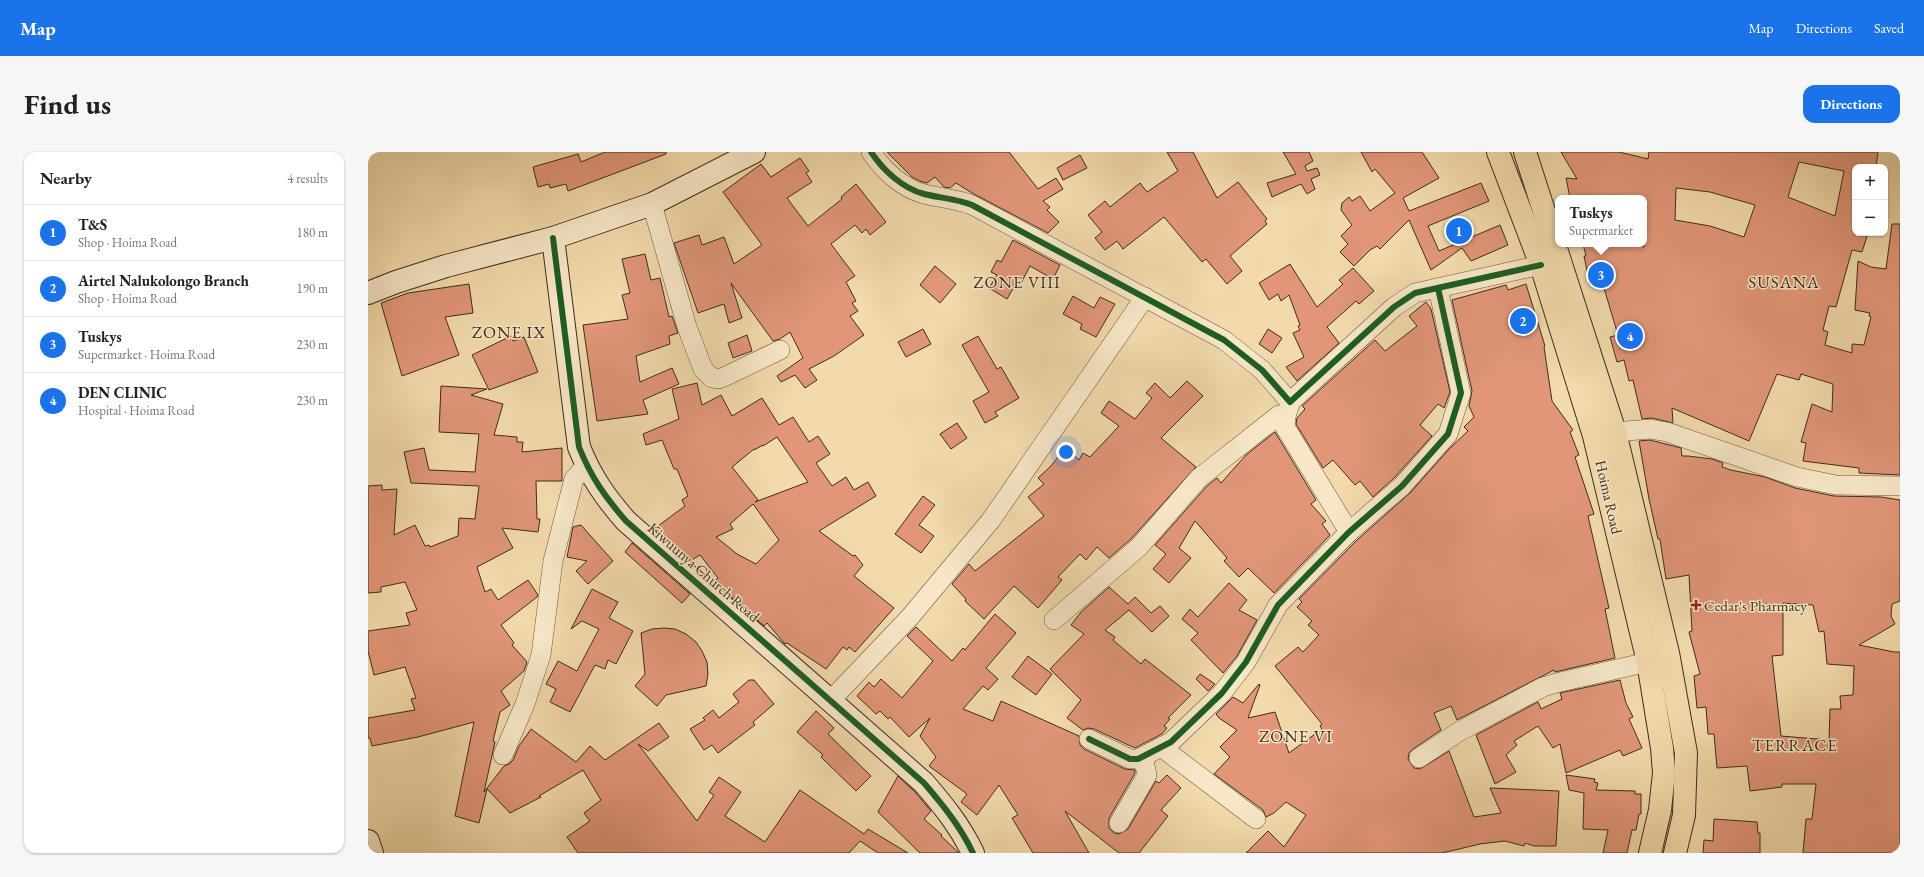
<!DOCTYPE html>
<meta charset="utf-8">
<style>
body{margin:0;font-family:"EB Garamond",serif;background:#f6f6f6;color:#202124}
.controls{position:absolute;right:12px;top:12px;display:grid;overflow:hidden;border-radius:8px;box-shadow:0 1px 3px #0004}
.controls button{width:36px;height:36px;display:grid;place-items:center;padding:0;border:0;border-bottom:1px solid #e0e0e0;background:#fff;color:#202124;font:20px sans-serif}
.you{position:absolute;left:698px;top:300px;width:14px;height:14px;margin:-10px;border:3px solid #fff;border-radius:50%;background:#1a73e8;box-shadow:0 0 0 6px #1a73e833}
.badge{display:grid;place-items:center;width:26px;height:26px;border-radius:50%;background:#1a73e8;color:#fff;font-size:13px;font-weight:700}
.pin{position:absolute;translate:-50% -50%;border:2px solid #fff;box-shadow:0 1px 4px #0006}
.popup{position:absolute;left:1187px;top:43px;width:92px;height:52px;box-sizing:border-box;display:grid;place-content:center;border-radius:8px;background:#fff;filter:drop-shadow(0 1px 3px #0005);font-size:13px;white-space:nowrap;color:#757577}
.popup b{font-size:15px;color:#202124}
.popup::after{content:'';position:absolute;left:50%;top:100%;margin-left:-8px;border:8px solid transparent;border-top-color:#fff}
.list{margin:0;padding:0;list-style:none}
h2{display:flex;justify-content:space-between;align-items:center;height:52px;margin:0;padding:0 16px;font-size:17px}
h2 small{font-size:13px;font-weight:400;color:#757577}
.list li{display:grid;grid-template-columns:26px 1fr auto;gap:12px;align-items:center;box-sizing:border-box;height:56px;padding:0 16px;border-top:1px solid #e0e0e0}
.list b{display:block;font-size:15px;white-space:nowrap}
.list p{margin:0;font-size:13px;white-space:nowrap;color:#757577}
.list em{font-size:13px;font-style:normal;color:#757577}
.map{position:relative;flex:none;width:1532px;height:701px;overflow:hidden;border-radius:12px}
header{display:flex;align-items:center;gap:24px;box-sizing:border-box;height:56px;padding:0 20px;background:#1a73e8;color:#fff}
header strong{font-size:19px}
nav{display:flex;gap:22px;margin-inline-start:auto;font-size:14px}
.intro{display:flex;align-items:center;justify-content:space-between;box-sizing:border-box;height:96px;padding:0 24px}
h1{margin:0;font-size:28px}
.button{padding:10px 18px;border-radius:12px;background:#1a73e8;color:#fff;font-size:14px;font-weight:700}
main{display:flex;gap:24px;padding:0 24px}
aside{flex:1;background:#fff;border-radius:12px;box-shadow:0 1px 3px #0004}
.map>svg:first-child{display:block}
.building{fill:#e19678;stroke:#3e2d1d;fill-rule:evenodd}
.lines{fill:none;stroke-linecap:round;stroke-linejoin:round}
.street-casing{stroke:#6b5840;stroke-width:20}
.secondary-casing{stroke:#3e2d1d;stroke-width:24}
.primary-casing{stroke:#3e2d1d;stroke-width:24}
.street{stroke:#f7e7c8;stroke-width:19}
.secondary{stroke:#f7e7c8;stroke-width:22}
.primary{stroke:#f2daaa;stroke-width:22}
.cycleway-casing{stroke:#f7e7c8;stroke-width:8}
.cycleway{stroke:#1b5e20;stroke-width:6}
.poi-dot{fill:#8f2418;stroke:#f7e7c8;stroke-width:1.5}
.labels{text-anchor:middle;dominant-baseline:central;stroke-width:3;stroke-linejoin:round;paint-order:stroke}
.street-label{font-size:15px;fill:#3e2d1d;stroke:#f7e7c8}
.poi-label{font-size:15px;fill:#3e2d1d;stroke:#f7e7c8;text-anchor:start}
.quarter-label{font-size:17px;letter-spacing:1px;fill:#3e2d1d;stroke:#f7e7c8}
</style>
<header>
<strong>Map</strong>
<nav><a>Map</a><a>Directions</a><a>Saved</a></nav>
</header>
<div class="intro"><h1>Find us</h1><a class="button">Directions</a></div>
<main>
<aside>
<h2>Nearby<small>4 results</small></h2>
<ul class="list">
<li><span class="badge">1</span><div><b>T&amp;S</b><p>Shop · Hoima Road</p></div><em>180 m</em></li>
<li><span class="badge">2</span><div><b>Airtel Nalukolongo Branch</b><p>Shop · Hoima Road</p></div><em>190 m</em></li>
<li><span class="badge">3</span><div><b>Tuskys</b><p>Supermarket · Hoima Road</p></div><em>230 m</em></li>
<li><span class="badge">4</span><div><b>DEN CLINIC</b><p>Hospital · Hoima Road</p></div><em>230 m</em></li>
</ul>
</aside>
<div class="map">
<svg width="1532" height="701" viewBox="0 0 1532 701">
<rect width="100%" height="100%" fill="#f2daaa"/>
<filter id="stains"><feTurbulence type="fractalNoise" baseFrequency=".005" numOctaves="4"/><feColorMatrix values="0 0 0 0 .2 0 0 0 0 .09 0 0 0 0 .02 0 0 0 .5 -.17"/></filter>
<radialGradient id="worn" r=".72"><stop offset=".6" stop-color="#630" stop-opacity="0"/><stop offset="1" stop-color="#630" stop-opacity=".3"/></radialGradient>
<g class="building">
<polygon points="237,0 298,0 298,2 200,39 198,32 182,36 181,32 170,35 165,15 210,2 213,10"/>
<polygon points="519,0 641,0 670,37 688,26 695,37 675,49 682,55 679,58 691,70 680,81 604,41 588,31 582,36 576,35 567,25 559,31 552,29 544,25"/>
<polygon points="799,0 825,0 849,46 870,30 899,67 897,69 899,72 862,104 874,119 859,132 838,107 834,110 796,65 755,97 749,89 737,98 727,86 734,80 720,63 737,49 742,55 772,31 779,40 810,19"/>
<polygon points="915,0 941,0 945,9 937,14 939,19 949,16 952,23 943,27 947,37 939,42 933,32 904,45 899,31 928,22"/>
<polygon points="993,0 1054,0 1071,26 1035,46 1041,59 1113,31 1121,49 1060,74 1071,99 1132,73 1140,93 1103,109 1094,96 1063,118 1041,68 1012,97 1009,94 1002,98 986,114 972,100 980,92 973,84 984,73 973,58 974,51 981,45 984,49 992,44 1002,59 1027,41 1007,17 1004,20"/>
<path d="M 1193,0 L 1251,0 L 1280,7 L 1281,0 L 1510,0 L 1508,15 L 1487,15 L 1487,81 L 1500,81 L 1494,100 L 1484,98 L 1468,155 L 1461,154 L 1455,178 L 1460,180 L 1457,193 L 1484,201 L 1484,192 L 1496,193 L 1503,165 L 1501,164 L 1502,161 L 1487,158 L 1490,109 L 1503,115 L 1518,117 L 1524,72 L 1532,72 L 1532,323 L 1491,321 L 1491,316 L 1435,309 L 1438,291 L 1433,290 L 1444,252 L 1464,260 L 1465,232 L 1433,222 L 1431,228 L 1409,222 L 1381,289 L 1304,256 L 1305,271 L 1284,266 L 1274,267 L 1265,228 L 1261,229 L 1256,208 L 1249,210 L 1242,185 L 1250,183 L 1233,126 L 1222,133 L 1216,104 L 1218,104 L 1215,92 L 1260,92 L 1276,95 L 1276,46 L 1202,46 L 1198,26 L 1209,27 ZM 1431,10 L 1476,19 L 1467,64 L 1420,45 ZM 1308,36 L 1342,40 L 1387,53 L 1376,85 L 1342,74 L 1307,68 Z"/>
<polygon points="712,3 719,16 695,28 689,16"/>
<polygon points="432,6 441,19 438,21 444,30 419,46 440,74 474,47 473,45 488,32 518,70 502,83 498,77 494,81 487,73 463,92 487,124 478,130 488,149 484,151 490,159 482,164 496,183 466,204 441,217 449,228 437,236 427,223 413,230 409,224 435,206 422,180 412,187 405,189 363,131 374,166 361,171 356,152 330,161 306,91 331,83 334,93 356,85 366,112 394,93 355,40 393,12 403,25"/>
<polygon points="645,88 692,113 685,127 662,114 651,135 647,133 639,147 621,136 629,123 623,120 629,108 633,110"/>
<polygon points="277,102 283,128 292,126 301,165 304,164 310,181 301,184 302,192 268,204 272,230 304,216 311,232 275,248 280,262 229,269 215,173 260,167 254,143 262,141 254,107"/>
<polygon points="922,112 949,155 975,132 971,128 985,116 1006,139 991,152 988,149 959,175 971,191 929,229 918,215 936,205 925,181 932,178 930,174 932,173 921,143 913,149 910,142 901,148 891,131"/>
<polygon points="567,114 588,132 572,151 552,133"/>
<polygon points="101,132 105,161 77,165 91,203 34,224 13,151 40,141"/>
<polygon points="1158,132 1177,194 1176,195 1184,249 1205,278 1202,280 1211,303 1207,305 1226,362 1220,364 1241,456 1237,457 1247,506 1187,520 1186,518 1089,568 1083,554 1066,561 1073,578 1045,597 1041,601 1040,607 1046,616 1052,617 1081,599 1106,665 1133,661 1122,636 1191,639 1188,694 1166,694 1157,691 1156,694 1137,689 1112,692 1074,701 878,701 900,679 916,695 938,663 918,650 906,661 898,665 895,658 846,622 862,605 852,595 869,578 851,566 848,562 865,545 875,551 891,532 892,533 880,566 907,560 921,601 954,577 952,574 954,572 907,514 930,495 935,500 951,483 940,473 944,469 929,455 934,450 931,447 989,388 1042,341 1082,296 1100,279 1096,275 1106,265 1101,254 1104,239 1084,148 1138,133 1140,138"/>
<polygon points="705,144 726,156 732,145 747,152 728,185 712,177 714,172 695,162"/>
<polygon points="1058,150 1063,157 1082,240 1076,256 1070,252 1052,273 1064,284 1026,326 1005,345 992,329 987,333 965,308 955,316 928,272 929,266 937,257 934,254 1007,188 1017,199 1049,174 1041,164"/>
<polygon points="555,177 563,192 538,205 530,190"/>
<polygon points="900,177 914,186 904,201 891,192"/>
<polygon points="379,183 384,199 365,206 360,191"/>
<polygon points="143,184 145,189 156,185 170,220 121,238 104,203"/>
<polygon points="610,184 629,217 633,215 651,246 627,260 630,264 617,271 605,249 621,240 594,193"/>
<polygon points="819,229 835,244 793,286 828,315 763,387 741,406 729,395 718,408 712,402 690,425 694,428 670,456 646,434 616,467 597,449 598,447 584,432 601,412 607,419 676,364 660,345 676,332 670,326 683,314 697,296 711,308 715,301 722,305 751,274 733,261 741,249 767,267 784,246 778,241 787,231 802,246"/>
<path d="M 329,231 L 334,253 L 353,243 L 364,264 L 394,246 L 411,273 L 425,265 L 441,290 L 450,284 L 462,302 L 448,311 L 464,334 L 478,325 L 486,338 L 500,330 L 508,344 L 451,379 L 485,404 L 487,403 L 495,413 L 486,424 L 526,456 L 487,500 L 481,495 L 479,498 L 475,495 L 458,517 L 419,491 L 417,492 L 399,471 L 396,474 L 348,431 L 346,430 L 350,426 L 332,403 L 322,409 L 286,377 L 317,354 L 314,348 L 320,344 L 309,317 L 306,317 L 294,288 L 278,293 L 275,282 L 311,267 L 304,237 ZM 409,285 L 440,330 L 387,350 L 390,348 L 364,315 L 386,297 L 386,298 L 395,293 L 395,294 ZM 385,352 L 411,388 L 388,412 L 369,402 L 348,385 L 365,377 L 362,372 Z"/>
<polygon points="73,234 119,237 103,243 135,252 126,283 149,285 149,290 155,290 154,300 194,296 194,329 168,329 169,367 172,367 170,380 134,376 145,396 109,415 117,440 123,437 130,448 160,428 170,443 169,445 133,473 146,491 144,493 159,510 156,519 133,539 142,553 132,560 125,589 127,590 116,640 136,614 141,612 145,608 151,594 163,577 208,610 222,594 237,608 291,571 301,585 280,599 270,592 329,669 346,643 341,640 351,625 373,640 357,664 397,690 432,638 496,682 500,677 540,701 510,701 492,689 481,701 210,701 199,685 222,669 216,661 233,648 215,618 171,644 173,645 142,661 119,637 111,671 87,664 106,570 50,585 4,594 2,586 0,586 0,566 47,558 43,547 48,546 37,515 6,523 0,499 0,479 42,473 38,461 49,458 37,430 13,435 13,440 0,441 0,334 14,333 14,338 29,337 26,383 47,373 57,394 61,393 62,395 90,384 91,366 107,367 111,334 43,331 36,300 56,296 61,318 107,320 111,282 71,280"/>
<polygon points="589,271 599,286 583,297 572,282"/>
<polygon points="907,280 948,348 943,352 958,369 954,372 962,383 906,441 880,416 871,425 856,409 859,406 827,369 811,396 823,406 801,431 785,417 798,402 787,393 839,334 849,326 853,331 878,303"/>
<path d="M 1282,288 L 1313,296 L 1314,304 L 1320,304 L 1344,307 L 1355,311 L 1354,315 L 1363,318 L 1397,325 L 1427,336 L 1466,344 L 1513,345 L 1532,348 L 1532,449 L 1524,452 L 1523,464 L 1527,472 L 1491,493 L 1526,500 L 1532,500 L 1532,701 L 1435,701 L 1438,667 L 1444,667 L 1448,632 L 1414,632 L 1414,635 L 1382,639 L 1379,614 L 1349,616 L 1346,582 L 1340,582 L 1338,555 L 1329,556 L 1326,524 L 1332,522 L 1321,480 L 1324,479 L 1321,423 L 1298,427 L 1292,387 L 1290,387 L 1281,347 L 1271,289 ZM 1415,451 L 1445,453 L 1451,480 L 1456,479 L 1459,512 L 1486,514 L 1485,543 L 1472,544 L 1473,557 L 1462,557 L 1461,588 L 1413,584 L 1404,504 L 1415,503 Z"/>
<polygon points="555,344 567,353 551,373 566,384 553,401 527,382"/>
<polygon points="213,373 245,409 220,432 208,419 219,409 199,405 205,375"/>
<polygon points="264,391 322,442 314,451 257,400"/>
<polygon points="861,431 879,448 871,458 889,468 869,504 855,521 823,488 830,481 814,467 822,457 830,465"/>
<polygon points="741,435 760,452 767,445 783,461 792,454 801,464 784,480 761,458 737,478 747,485 745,488 773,512 777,507 823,543 800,566 802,567 796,574 799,576 794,582 767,596 726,577 720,576 715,578 699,566 713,548 682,517 716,482 703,473 713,460"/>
<polygon points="224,437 250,450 241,466 265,479 248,512 240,508 237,517 227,513 202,560 182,550 188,537 178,532 190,509 209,519 231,477 214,469 203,477"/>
<polygon points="627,462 648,481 618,516 630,527 620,538 615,534 595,557 625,569 633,549 711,584 712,593 716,597 757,617 767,618 767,621 741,666 741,676 746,681 751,682 760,677 788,629 791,631 799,623 813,636 793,658 800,664 771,701 751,701 697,659 721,701 665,701 644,666 650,663 631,633 609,663 593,650 599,642 561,614 568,605 552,584 562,566 541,585 522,565 520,567 512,559 508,562 489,544 501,530 506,535 513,527 534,546 565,509 539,484 548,475 584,509 595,496 597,498"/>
<polygon points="296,476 307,477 318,482 328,490 334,499 339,510 340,522 338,534 298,543 289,554 267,534 277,522 273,481 284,477"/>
<polygon points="660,504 684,522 668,543 644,525"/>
<polygon points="832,522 847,532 840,539 828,527"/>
<polygon points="381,528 386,528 406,552 385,570 387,573 350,601 344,593 336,598 322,577 337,568 335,566 345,558 351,566 371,550 365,542"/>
<polygon points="1252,528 1258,551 1265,565 1261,567 1274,596 1255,604 1252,598 1198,621 1192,592 1185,596 1170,574 1146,589 1149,593 1138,603 1148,620 1127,632 1108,583 1170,550 1173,557 1194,547 1192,541"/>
<polygon points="448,559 466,576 460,582 503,624 488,639 453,605 455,603 429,580"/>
<polygon points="1198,623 1227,627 1226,630 1230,631 1228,638 1267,639 1267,642 1273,642 1273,662 1271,662 1268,678 1264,678 1259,701 1235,701 1240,678 1215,677 1216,641 1201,638"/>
<polygon points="530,624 547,640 563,659 556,667 574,683 573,684 591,701 552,701 510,660"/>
<polygon points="1346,667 1389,670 1390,681 1392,681 1392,701 1335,701 1336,688 1345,689"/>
</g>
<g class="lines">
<g class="street-casing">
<g id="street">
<path d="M 503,0 C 515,18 534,36 556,42 C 572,46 589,47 604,53 L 856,188 L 894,218 L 922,250 L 1026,155 L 1047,141 L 1173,113"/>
<polyline points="284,52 319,175 335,217 344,226 350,227 356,225 412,198"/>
<polyline points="922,252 918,264 917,275 981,380"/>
<polyline points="1247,280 1282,277 1299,280 1429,325 1468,333 1532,334"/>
<polyline points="686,468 771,395 831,326 911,263 918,264"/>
<polyline points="462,549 542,465 623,368 777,145"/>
<polyline points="721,587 762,607 770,607 803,590 854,541 878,510 910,453 981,380 1034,334 1080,282 1093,241 1070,136"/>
<polyline points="793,595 888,667"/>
<polyline points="135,603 157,552 173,503 185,409 206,327 218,314"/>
<polyline points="1051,606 1092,579 1175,535 1188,531 1280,510"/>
<polyline points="751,671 779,623 775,605"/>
</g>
</g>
<g class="secondary-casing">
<g id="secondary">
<path d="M 185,86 L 211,295 C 223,325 237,345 258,369 L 556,631 C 575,653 592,674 605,701"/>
<polyline points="0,141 28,130 78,114 185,86 284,52 386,0"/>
<polyline points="0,689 4,701"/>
</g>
</g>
<g class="primary-casing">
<g id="primary">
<polyline points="1130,0 1173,113 1226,284 1280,510 1294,596 1296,621 1292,658 1282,701"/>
<polyline points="1157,0 1247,280 1300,501 1318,601 1316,663 1307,701"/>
</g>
</g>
<use href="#street" class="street"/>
<use href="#secondary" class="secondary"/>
<use href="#primary" class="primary"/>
<g class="cycleway-casing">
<g id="cycleway">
<path d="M 503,0 C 515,18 534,36 556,42 C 572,46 589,47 604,53 L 856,188 L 894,218 L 922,250 L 1026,155 L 1047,141 L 1173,113"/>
<path d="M 185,86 L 211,295 C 223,325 237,345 258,369 L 556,631 C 575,653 592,674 605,701"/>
<polyline points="721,587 762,607 770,607 803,590 854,541 878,510 910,453 981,380 1034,334 1080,282 1093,241 1070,136"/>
</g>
</g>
<use href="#cycleway" class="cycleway"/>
</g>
<path class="poi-dot" d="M1326 447h4v4h4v4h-4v4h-4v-4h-4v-4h4z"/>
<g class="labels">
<g class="street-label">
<text transform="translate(1241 345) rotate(77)">Hoima Road</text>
<text transform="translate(336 420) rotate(41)">Kiwuunya Church Road</text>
</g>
<g class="poi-label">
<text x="1336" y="453">Cedar's Pharmacy</text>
</g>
<g class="quarter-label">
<text x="649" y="130">ZONE VIII</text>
<text x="1416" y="130">SUSANA</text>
<text x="141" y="180">ZONE IX</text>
<text x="928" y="584">ZONE VI</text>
<text x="1427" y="593">TERRACE</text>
</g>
</g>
<rect width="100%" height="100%" filter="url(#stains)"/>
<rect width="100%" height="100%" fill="url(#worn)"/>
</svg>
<div class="controls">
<button>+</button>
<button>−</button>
</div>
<div class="you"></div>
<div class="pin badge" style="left:1091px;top:79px">1</div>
<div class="pin badge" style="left:1155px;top:169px">2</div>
<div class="pin badge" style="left:1233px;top:123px">3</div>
<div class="popup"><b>Tuskys</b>Supermarket</div>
<div class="pin badge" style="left:1262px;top:184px">4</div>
</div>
</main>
